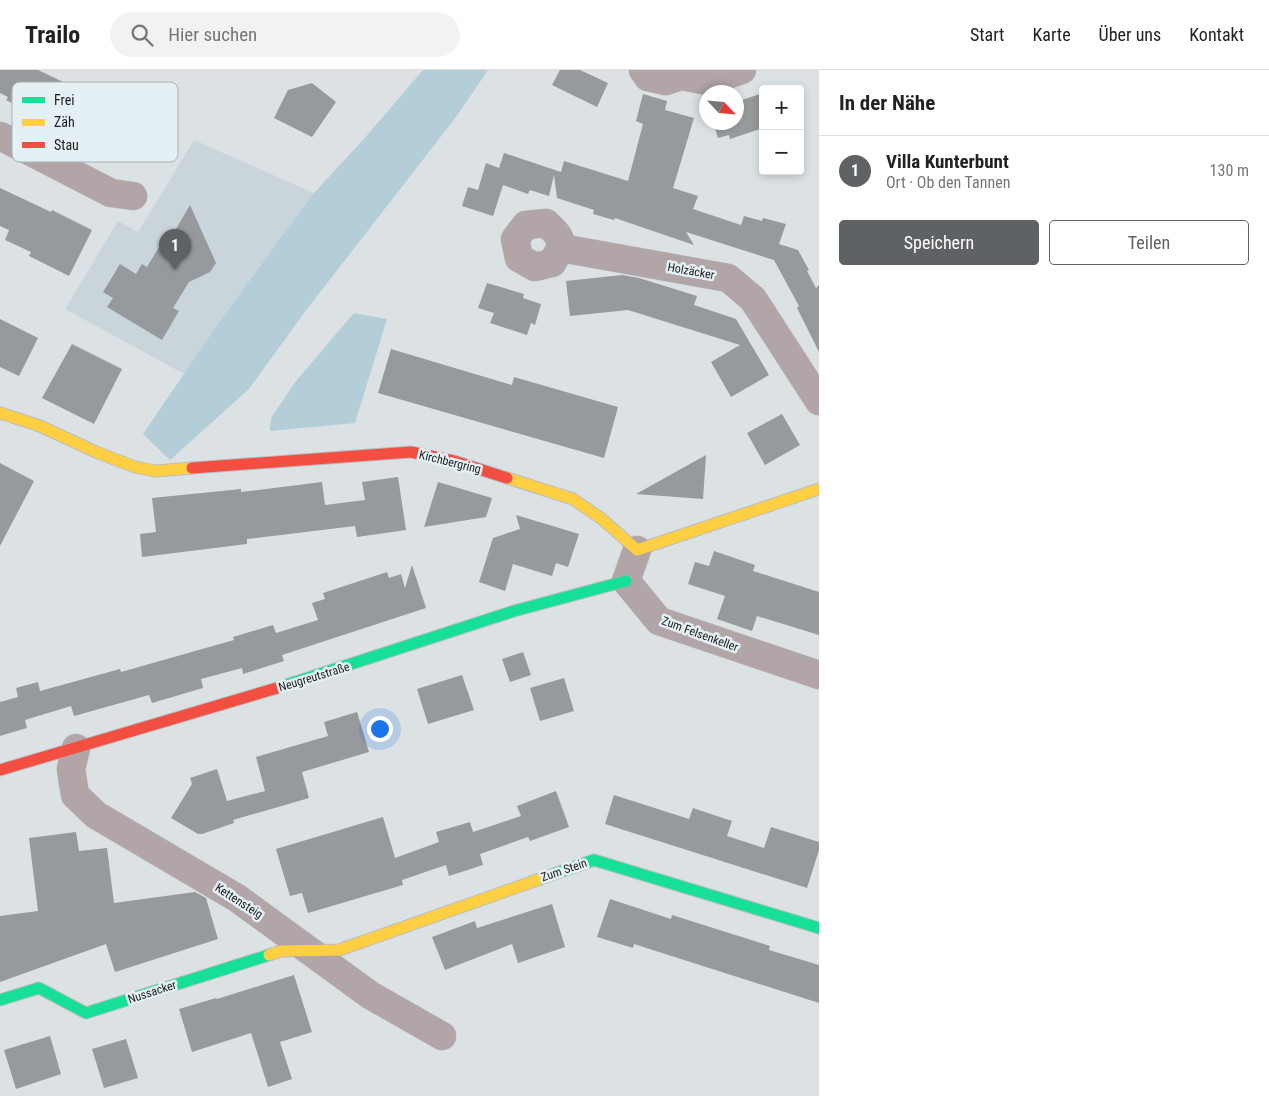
<!DOCTYPE html>
<html lang="de">
<meta charset="utf-8">
<style>
body{margin:0;font-family:"Roboto Condensed",sans-serif;background:#f2f2f2;color:#222}
.controls{position:absolute;right:15px;top:15px;display:grid;overflow:hidden;border-radius:5px;box-shadow:0 2px 8px #0003}
.controls button{width:45px;height:45px;display:grid;place-items:center;padding:0;border:0;border-bottom:1px solid #e0e0e0;background:#fff;color:#222;font:25px sans-serif}
.compass{position:absolute;left:699px;top:15px;width:45px;height:45px;border-radius:50%;background:#fff;box-shadow:0 2px 8px #0003;rotate:116deg}
.you{position:absolute;left:379px;top:658px;width:18px;height:18px;margin:-12px;border:4px solid #fff;border-radius:50%;background:#1a73e8;box-shadow:0 0 0 8px #1a73e833}
.badge{display:grid;place-items:center;width:32px;height:32px;border-radius:50%;background:#5f6265;color:#fff;font-size:16px;font-weight:700}
.pin{position:absolute;translate:-50% -41px;filter:drop-shadow(0 1px 2px #0008)}
.pin::after{content:'';position:absolute;top:26px;width:18px;height:15px;background:inherit;clip-path:polygon(0 0,100% 0,50% 100%)}
.list{margin:0;padding:0;list-style:none}
h2{display:flex;justify-content:space-between;align-items:center;height:65px;margin:0;padding:0 20px;font-size:21px}
h2 small{font-size:16px;font-weight:400;color:#767676}
.list li{display:grid;grid-template-columns:32px 1fr auto;gap:15px;align-items:center;box-sizing:border-box;height:70px;padding:0 20px;border-top:1px solid #e0e0e0}
.list b{display:block;font-size:19px;white-space:nowrap}
.list p{margin:0;font-size:16px;white-space:nowrap;color:#767676}
.list em{font-size:16px;font-style:normal;color:#767676}
.actions{display:flex;gap:10px;padding:15px 20px}
.actions a{flex:1;padding:11px 0;border:1px solid #5f6265;border-radius:5px;text-align:center;font-size:18px;color:#5f6265}
.actions .main{background:#5f6265;color:#fff}
.icon{flex:none;width:28px;height:28px;fill:none;stroke:currentColor;stroke-width:2;stroke-linecap:round;stroke-linejoin:round}
.map{position:relative;flex:none;width:819px;height:1026px;overflow:hidden}
header{display:flex;align-items:center;gap:30px;box-sizing:border-box;height:70px;padding:0 25px;background:#fff;border-bottom:1px solid #e0e0e0}
header strong{font-size:24px}
nav{display:flex;gap:28px;margin-inline-start:auto;font-size:18px}
.search{width:350px;height:45px;background:#f2f2f2;display:flex;align-items:center;gap:12px;box-sizing:border-box;padding:0 18px;border-radius:28px;color:#767676;font-size:19px}
main{display:flex}
aside{flex:1;background:#fff}
.map>svg:first-child{display:block}
.built{fill:#c9d5db}
.green{fill:#b3cdd9}
.building{fill:#969a9c}
.lines{fill:none;stroke-linecap:round;stroke-linejoin:round}
.street-casing{stroke:#babdc0;stroke-width:29}
.fast-casing{stroke:#babdc0;stroke-width:13}
.slow-casing{stroke:#babdc0;stroke-width:13}
.jam-casing{stroke:#babdc0;stroke-width:13}
.street{stroke:#b1a5a8;stroke-width:28}
.fast{stroke:#16e098;stroke-width:11}
.slow{stroke:#ffcf43;stroke-width:11}
.jam{stroke:#f24e42;stroke-width:11}
.labels{text-anchor:middle;dominant-baseline:central;stroke-width:5;stroke-linejoin:round;paint-order:stroke}
.street-label{font-size:12px;fill:#1b1e20;stroke:#e5f0f4}
.key{fill:#e5f0f4;stroke:#a8b1b4;stroke-width:1}
.key-label{font-size:14px;fill:#1b1e20}
</style>
<header>
<strong>Trailo</strong>
<div class="search"><svg class="icon" aria-label="search" viewBox="0 0 24 24"><circle cx="10" cy="10" r="6"/><path d="M15 15l6 6"/></svg>Hier suchen</div>
<nav><a>Start</a><a>Karte</a><a>Über uns</a><a>Kontakt</a></nav>
</header>
<main>
<div class="map">
<svg width="819" height="1026" viewBox="0 0 819 1026">
<rect width="100%" height="100%" fill="#dce1e4"/>
<polygon class="built" points="194,70 314,123 222,248 184,304 65,239 118,151 138,162"/>
<g class="green">
<polygon points="423,0 488,0 456,47 307,239 249,319 170,390 143,364 222,248 314,123 363,70"/>
<polygon points="354,243 387,249 355,353 270,361 271,348 296,311"/>
</g>
<g class="building">
<polygon points="0,0 38,0 78,19 81,15 116,32 108,49 120,55 109,78 31,39 30,42 6,30 8,27 0,23"/>
<polygon points="560,0 580,0 608,13 597,37 552,15"/>
<polygon points="312,13 336,32 312,67 274,48 288,20"/>
<polygon points="763,23 763,58 730,69 729,65 718,68 713,52 736,52 736,32"/>
<polygon points="643,24 667,31 665,40 694,48 673,118 698,126 693,139 741,155 744,146 762,151 763,148 786,154 779,174 798,180 809,200 807,201 816,218 819,215 819,282 797,238 799,236 774,190 686,162 694,175 615,148 614,150 593,144 594,140 557,128 554,105 549,126 530,120 528,124 503,115 493,146 462,136 468,117 478,120 486,93 499,98 504,83 561,102 564,91 628,111 643,54 636,51"/>
<polygon points="0,118 51,142 52,140 92,160 69,206 29,186 31,182 5,170 9,160 0,156"/>
<polygon points="190,135 216,193 210,202 189,212 173,238 179,241 162,270 107,237 113,228 103,222 120,194 136,204 142,194 147,197 164,169 173,164"/>
<polygon points="622,205 639,208 697,226 694,235 736,249 769,305 731,327 711,292 740,275 628,240 570,246 566,211"/>
<polygon points="487,213 524,224 523,228 541,234 535,255 531,253 527,265 490,253 494,243 478,238"/>
<polygon points="0,249 38,268 19,306 0,297"/>
<polygon points="72,274 122,299 94,354 42,328"/>
<polygon points="391,279 512,315 514,307 618,337 604,388 378,323"/>
<polygon points="782,344 800,375 765,395 747,363"/>
<polygon points="706,385 703,429 636,424"/>
<polygon points="0,393 34,411 0,476"/>
<polygon points="398,407 406,460 357,467 355,456 247,469 247,474 142,487 140,464 156,462 152,428 241,419 241,422 322,412 325,435 365,430 362,412"/>
<polygon points="438,412 492,428 486,447 424,457"/>
<polygon points="516,445 579,464 568,497 556,493 552,506 513,494 505,521 479,512 493,468 520,459"/>
<polygon points="714,481 755,495 753,501 819,522 819,565 757,546 752,561 717,549 725,526 688,514 695,492 709,496"/>
<polygon points="412,495 426,538 282,585 284,591 243,604 242,598 201,609 203,618 152,633 149,625 74,646 71,636 25,650 27,658 0,666 0,632 18,627 16,618 38,612 40,621 120,599 121,602 234,570 233,567 273,555 276,563 318,550 312,533 325,529 323,523 387,502 389,508 401,504 405,518"/>
<polygon points="523,582 531,605 510,612 502,589"/>
<polygon points="462,605 474,640 428,654 417,619"/>
<polygon points="564,608 574,641 540,651 530,618"/>
<polygon points="357,642 369,682 302,702 309,728 233,750 234,753 202,764 198,764 171,748 192,714 190,708 217,699 227,731 265,721 256,687 328,666 324,652"/>
<polygon points="556,721 569,757 530,771 528,767 480,784 483,795 449,806 446,795 402,810 403,815 308,843 302,823 290,826 276,779 383,747 395,788 439,772 436,762 470,752 473,762 521,746 517,736"/>
<polygon points="614,725 689,749 693,738 732,751 727,766 764,778 771,757 819,772 819,780 807,818 605,754"/>
<polygon points="76,762 79,781 107,778 114,833 195,822 206,828 218,869 115,902 106,874 0,912 0,846 38,841 29,768"/>
<polygon points="610,829 671,849 672,845 770,876 769,880 819,895 819,933 634,874 633,878 597,867"/>
<polygon points="552,834 565,877 518,893 512,874 445,900 432,867 475,851 477,858"/>
<polygon points="294,905 312,962 280,972 292,1009 268,1017 251,963 192,982 179,939 216,928 217,929"/>
<polygon points="50,966 61,1004 16,1019 4,980"/>
<polygon points="126,969 138,1008 104,1018 92,979"/>
</g>
<g class="lines">
<g class="street-casing">
<g id="street">
<polyline points="643,0 648,7 666,11 681,6 708,11 742,0"/>
<polyline points="0,66 111,123 133,126"/>
<path d="M 546,153 C 563,169 565,172 552,193 L 535,197 L 519,188 L 515,169 L 526,155 Z"/>
<polyline points="561,178 728,208 753,229 819,331"/>
<polyline points="637,480 626,511 659,551 819,605"/>
<polyline points="76,678 71,699 75,725 96,745 237,828 370,925 442,966"/>
</g>
</g>
<g class="fast-casing">
<g id="fast">
<polyline points="277,618 514,541 626,511"/>
<polyline points="540,809 594,790 819,858"/>
<polyline points="0,930 39,918 86,943 269,885"/>
</g>
</g>
<g class="slow-casing">
<g id="slow">
<polyline points="0,343 40,356 96,382 135,397 155,401 192,398"/>
<polyline points="507,408 573,429 602,449 637,480 819,419"/>
<polyline points="269,885 281,881 339,880 540,809"/>
</g>
</g>
<g class="jam-casing">
<g id="jam">
<polyline points="192,398 411,382 454,391 507,408"/>
<polyline points="0,700 277,618"/>
</g>
</g>
<use href="#street" class="street"/>
<use href="#fast" class="fast"/>
<use href="#slow" class="slow"/>
<use href="#jam" class="jam"/>
</g>
<g class="labels">
<g class="street-label">
<text transform="translate(691 201) rotate(10)">Holzäcker</text>
<text transform="translate(450 392) rotate(14)">Kirchbergring</text>
<text transform="translate(700 564) rotate(20)">Zum Felsenkeller</text>
<text transform="translate(314 607) rotate(-17)">Neugreutstraße</text>
<text transform="translate(564 800) rotate(-19)">Zum Stein</text>
<text transform="translate(239 831) rotate(33)">Kettensteig</text>
<text transform="translate(152 922) rotate(-18)">Nussacker</text>
</g>
</g>
<rect x="12" y="12" width="166" height="80" rx="8" class="key"/>
<rect x="22" y="27" width="23" height="6" fill="#16e098"/>
<rect x="22" y="49" width="23" height="7" fill="#ffcf43"/>
<rect x="22" y="72" width="23" height="6" fill="#f24e42"/>
<g class="key-label">
<text x="54" y="35">Frei</text>
<text x="54" y="57">Zäh</text>
<text x="54" y="80">Stau</text>
</g>
</svg>
<div class="controls">
<button>+</button>
<button>−</button>
</div>
<svg class="compass" viewBox="-18 -18 36 36"><path d="M0-13l5 13h-10z" fill="#e53935"/><path d="M0 13l5-13h-10z" fill="#767676"/></svg>
<div class="you"></div>
<div class="pin badge" style="left:175px;top:200px">1</div>
</div>
<aside>
<h2>In der Nähe<small></small></h2>
<ul class="list">
<li><span class="badge">1</span><div><b>Villa Kunterbunt</b><p>Ort · Ob den Tannen</p></div><em>130 m</em></li>
</ul>
<div class="actions"><a class="main">Speichern</a><a>Teilen</a></div>
</aside>
</main>
